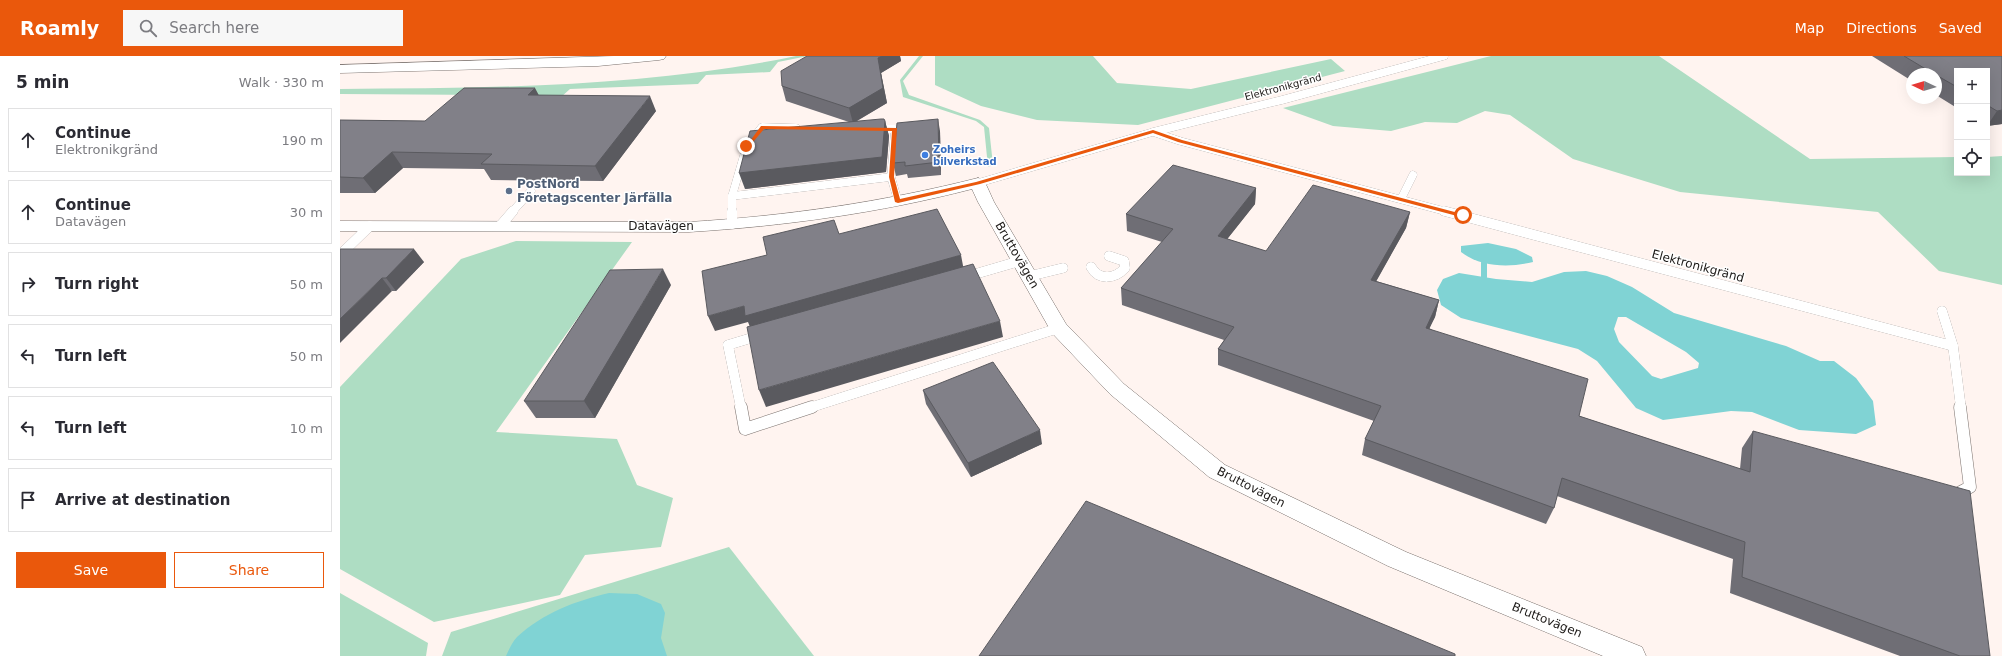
<!DOCTYPE html>
<meta charset="utf-8">
<style>
body{margin:0;font-family:"DejaVu Sans",sans-serif;background:#f7f7f7;color:#2b2b33}
.controls{position:absolute;right:12px;top:12px;display:grid;overflow:hidden;border-radius:0px;box-shadow:0 4px 16px #0002}
.controls button{width:36px;height:36px;display:grid;place-items:center;padding:0;border:0;border-bottom:1px solid #e1e1e2;background:#fff;color:#2b2b33;font:20px sans-serif}
.compass{position:absolute;left:1566px;top:12px;width:36px;height:36px;border-radius:50%;background:#fff;box-shadow:0 4px 16px #0002;rotate:274deg}
.stop{position:absolute;width:12px;height:12px;margin:-9px;border:3px solid #ea580c;border-radius:50%;background:#fff}
.stop.end{background:#ea580c;border-color:#fff;box-shadow:0 1px 4px #0008}
.list{margin:0;padding:0;list-style:none}
h2{display:flex;justify-content:space-between;align-items:center;height:52px;margin:0;padding:0 16px;font-size:17px}
h2 small{font-size:13px;font-weight:400;color:#7c7c81}
.list li{display:grid;grid-template-columns:26px 1fr auto;gap:12px;align-items:center;box-sizing:border-box;height:64px;margin:0 8px 8px;padding:0 8px;border:1px solid #e1e1e2;border-radius:0px}
.list b{display:block;font-size:15px;white-space:nowrap}
.list p{margin:0;font-size:13px;white-space:nowrap;color:#7c7c81}
.list em{font-size:13px;font-style:normal;color:#7c7c81}
.actions{display:flex;gap:8px;padding:12px 16px}
.actions a{flex:1;padding:9px 0;border:1px solid #ea580c;border-radius:0px;text-align:center;font-size:14px;color:#ea580c}
.actions .main{background:#ea580c;color:#fff}
.icon{flex:none;width:22px;height:22px;fill:none;stroke:currentColor;stroke-width:2;stroke-linecap:round;stroke-linejoin:round}
.map{position:relative;flex:none;width:1662px;height:600px;overflow:hidden}
header{display:flex;align-items:center;gap:24px;box-sizing:border-box;height:56px;padding:0 20px;background:#ea580c;color:#fff}
header strong{font-size:19px}
nav{display:flex;gap:22px;margin-inline-start:auto;font-size:14px}
.search{width:280px;height:36px;background:#f7f7f7;display:flex;align-items:center;gap:10px;box-sizing:border-box;padding:0 14px;border-radius:0px;color:#7c7c81;font-size:15px}
main{display:flex}
aside{flex:1;background:#fff}
.map>svg:first-child{display:block}
.green{fill:#aeddc3}
.water{fill:#80d3d4;fill-rule:evenodd}
.lines{fill:none;stroke-linecap:round;stroke-linejoin:round}
.stream{stroke:#80d3d4;stroke-width:6}
.service-far2-casing{stroke:#79706c;stroke-width:8}
.service-far1-casing{stroke:#79706c;stroke-width:10}
.service-casing{stroke:#79706c;stroke-width:13}
.minor-casing{stroke:#79706c;stroke-width:1}
.tertiary-casing{stroke:#79706c;stroke-width:1}
.service-far2{stroke:#fff;stroke-width:8}
.service-far1{stroke:#fff;stroke-width:10}
.service{stroke:#fff;stroke-width:12}
.minor{fill:#fff;fill-rule:evenodd}
.tertiary{fill:#fff;fill-rule:evenodd}
.wall{fill:#6f6e75}
.shaded-wall{fill:#5a5a5f}
.building{fill:#818088;stroke:#5a5a5f}
.route{fill:#ea580c}
.shop-dot{fill:#3f7fe0;stroke:#fff;stroke-width:1.5}
.service-dot{fill:#5c6f8a;stroke:#fff;stroke-width:1.5}
.labels{text-anchor:middle;dominant-baseline:central;stroke-width:3;stroke-linejoin:round;paint-order:stroke}
.far-street-label{font-size:10px;fill:#1c1917;stroke:#fff}
.far-shop-label{font-size:10px;font-weight:bold;fill:#366cbe;stroke:#fff;text-anchor:start}
.service-label{font-size:12px;font-weight:bold;fill:#4e5e75;stroke:#fff;text-anchor:start}
.street-label{font-size:12px;fill:#1c1917;stroke:#fff}
</style>
<header>
<strong>Roamly</strong>
<div class="search"><svg class="icon" aria-label="search" viewBox="0 0 24 24"><circle cx="10" cy="10" r="6"/><path d="M15 15l6 6"/></svg>Search here</div>
<nav><a>Map</a><a>Directions</a><a>Saved</a></nav>
</header>
<main>
<aside>
<h2>5 min<small>Walk · 330 m</small></h2>
<ul class="list">
<li><svg class="icon" aria-label="ahead" viewBox="0 0 24 24"><path d="M12 20V5M6 11l6-6 6 6"/></svg><div><b>Continue</b><p>Elektronikgränd</p></div><em>190 m</em></li>
<li><svg class="icon" aria-label="ahead" viewBox="0 0 24 24"><path d="M12 20V5M6 11l6-6 6 6"/></svg><div><b>Continue</b><p>Datavägen</p></div><em>30 m</em></li>
<li><svg class="icon" aria-label="right" viewBox="0 0 24 24"><path d="M7 20v-9h11M14 6l5 5-5 5"/></svg><div><b>Turn right</b></div><em>50 m</em></li>
<li><svg class="icon" aria-label="left" viewBox="0 0 24 24"><path d="M17 20v-9H6M10 6l-5 5 5 5"/></svg><div><b>Turn left</b></div><em>50 m</em></li>
<li><svg class="icon" aria-label="left" viewBox="0 0 24 24"><path d="M17 20v-9H6M10 6l-5 5 5 5"/></svg><div><b>Turn left</b></div><em>10 m</em></li>
<li><svg class="icon" aria-label="arrive" viewBox="0 0 24 24"><path d="M6 21V4h12l-3 4 3 4H6"/></svg><div><b>Arrive at destination</b></div></li>
</ul>
<div class="actions"><a class="main">Save</a><a>Share</a></div>
</aside>
<div class="map">
<svg width="1662" height="600" viewBox="0 0 1662 600">
<rect width="100%" height="100%" fill="#fff4f0"/>
<g class="green">
<path d="M 456,0 L 468,0 L 438,6 L 430,16 L 366,19 L 358,28 L 230,33 L 220,42 L 149,39 L 0,38 L 0,33 C 153,32 306,31 456,0 Z"/>
<polygon points="579,0 583,0 563,25 569,39 640,64 649,72 653,109 648,111 644,71 636,65 563,41 560,24"/>
<polygon points="595,0 753,0 777,27 851,33 991,3 1005,15 798,69 697,64 641,50 595,29"/>
<polygon points="1151,0 1319,0 1470,103 1617,101 1617,117 1647,117 1647,101 1662,100 1662,229 1599,215 1538,156 1340,136 1233,103 1170,59 1145,55 1117,67 1085,66 1051,75 993,70 943,52"/>
<polygon points="176,185 292,186 156,376 277,383 297,429 333,442 321,491 245,499 220,539 94,566 0,513 0,331 121,203"/>
<polygon points="389,491 474,600 102,600 111,576"/>
<polygon points="0,537 88,587 86,600 0,600"/>
</g>
<g class="water">
<path d="M 1148,187 L 1176,193 L 1192,201 L 1193,206 C 1169,212 1140,211 1121,196 L 1121,190 Z"/>
<path d="M 1246,215 L 1267,220 L 1292,231 L 1334,257 L 1446,290 L 1480,305 L 1494,305 L 1516,322 L 1533,345 L 1536,369 L 1516,378 L 1459,374 L 1412,356 L 1391,355 L 1323,364 L 1296,352 L 1257,305 L 1238,293 L 1121,262 L 1101,249 L 1097,234 L 1103,223 L 1119,217 L 1156,223 L 1192,226 L 1224,216 ZM 1278,261 L 1286,261 L 1346,296 L 1359,307 L 1358,312 L 1321,323 L 1312,320 L 1279,286 L 1274,273 Z"/>
<path d="M 269,537 L 297,538 L 321,548 L 325,557 L 321,582 L 327,600 L 166,600 C 169,594 172,586 177,581 C 203,557 235,545 269,537 Z"/>
</g>
<g class="lines">
<polyline class="stream" points="1144,207 1144,221"/>
<g class="service-far2-casing">
<g id="service-far2">
<polyline points="534,73 555,73 551,121 558,145"/>
<polyline points="813,76 840,85 1108,156"/>
<polyline points="412,84 422,71 456,72"/>
<polyline points="638,127 813,76 942,44 1104,0"/>
<polyline points="392,140 551,121"/>
<polyline points="1061,143 1073,119"/>
<polyline points="172,156 191,135"/>
<polyline points="392,156 392,140 404,99"/>
</g>
</g>
<g class="service-far1-casing">
<g id="service-far1">
<polyline points="392,155 392,168"/>
<polyline points="1104,155 1613,290 1602,255"/>
<polyline points="160,170 173,155"/>
<polyline points="0,199 30,170"/>
<path d="M 751,211 C 759,225 775,223 785,212 L 784,205 L 769,200"/>
<polyline points="690,220 723,212"/>
<polyline points="625,221 680,205"/>
<polyline points="1613,290 1621,352"/>
<polyline points="401,352 388,289 421,279"/>
<polyline points="469,352 719,272"/>
</g>
</g>
<g class="service-casing">
<g id="service">
<polyline points="401,351 405,373 472,351"/>
<polyline points="1613,440 1630,431 1620,351"/>
</g>
</g>
<g class="minor-casing">
<path id="minor" d="M 638,122 L 644,124 L 654,146 L 726,268 L 784,328 L 885,409 L 1066,496 L 1302,591 L 1306,600 L 1263,600 L 1048,510 L 869,421 L 770,338 L 712,277 L 638,146 L 632,133 C 539,157 445,170 349,176 L 0,175 L 0,165 L 349,166 C 447,160 543,146 638,122 Z"/>
</g>
<g class="tertiary-casing">
<polygon id="tertiary" points="274,0 326,0 324,3 319,4 258,10 0,17 0,9"/>
</g>
<use href="#service-far2" class="service-far2"/>
<use href="#service-far1" class="service-far1"/>
<use href="#service" class="service"/>
<use href="#minor" class="minor"/>
<use href="#tertiary" class="tertiary"/>
</g>
<g class="wall">
<polygon points="467,0 560,0 561,5 541,17 547,47 517,65 545,65 549,80 546,116 405,133 509,66 446,45 442,30"/>
<polygon points="1532,0 1662,0 1662,68 1647,70 1647,15 1617,15 1617,52 1596,39 1596,18 1572,18 1572,25"/>
<polygon points="198,39 316,55 263,125 151,124 144,113 63,112 35,137 0,137 0,64 85,65"/>
<polygon points="600,75 601,119 568,122 567,118 556,120 553,107"/>
<polygon points="916,132 915,148 887,183 926,195 1070,156 1066,172 1036,225 1099,244 1095,261 1089,272 1239,360 1400,413 1402,392 1413,375 1650,600 1560,600 1390,537 1393,503 1217,440 1214,452 1206,468 1022,399 1025,383 1034,365 878,309 878,293 884,284 782,249 781,232 822,186 787,175 786,158"/>
<polygon points="0,193 84,206 56,235 52,235"/>
<polygon points="331,229 255,362 196,362 184,345"/>
<polygon points="583,334 702,388 631,421 586,348"/>
</g>
<g class="shaded-wall">
<polygon points="542,0 560,0 561,5 541,17 547,47 513,67 509,52 538,2"/>
<polygon points="195,32 203,47 188,39"/>
<polygon points="310,40 316,55 263,125 255,110"/>
<polygon points="1662,54 1662,68 1647,70 1657,55"/>
<polygon points="598,63 600,75 601,119 599,106"/>
<polygon points="545,65 549,80 546,116 405,133 399,117"/>
<polygon points="52,96 63,112 35,137 23,122"/>
<polygon points="916,132 915,148 877,196 878,180"/>
<polygon points="1070,156 1066,172 1028,240 1031,224"/>
<polygon points="74,193 84,206 56,235 46,222"/>
<polygon points="621,199 624,215 412,276 408,266 375,275 368,260 404,250"/>
<polygon points="323,213 331,229 255,362 244,345"/>
<polygon points="42,222 52,235 0,287 0,263"/>
<polygon points="1099,244 1095,261 1082,288 1086,272"/>
<polygon points="660,265 663,281 426,351 419,334"/>
<polygon points="700,374 702,388 631,421 628,407"/>
</g>
<g class="building">
<polygon points="467,0 542,0 538,2 543,32 509,52 442,30 441,15"/>
<polygon points="1564,0 1662,0 1662,54 1657,55 1647,49 1647,15 1617,15 1617,31 1596,19 1596,18 1594,18"/>
<polygon points="124,32 195,32 188,39 310,40 255,110 141,108 152,98 52,96 23,122 0,121 0,64 85,65"/>
<polygon points="541,63 544,63 545,65 542,101 399,117 410,75"/>
<polygon points="598,63 599,106 565,110 565,106 553,107 557,67"/>
<polygon points="833,109 916,132 878,180 926,195 973,129 1070,156 1031,224 1099,244 1086,272 1248,323 1239,360 1410,416 1413,375 1630,435 1650,600 1620,600 1402,521 1405,486 1222,422 1214,452 1025,383 1041,350 878,293 894,271 781,232 833,173 786,158"/>
<polygon points="597,153 621,199 405,260 404,250 368,260 362,215 427,199 423,181 494,164 499,178"/>
<polygon points="0,193 74,193 46,222 42,222 0,263"/>
<polygon points="633,208 660,265 419,334 407,271"/>
<polygon points="323,213 244,345 184,345 270,214"/>
<polygon points="653,306 700,374 628,407 583,334"/>
<polygon points="746,445 1115,598 1115,600 639,600"/>
</g>
<polygon class="route" points="421,70 557,72 554,121 560,143 636,126 813,74 842,84 1126,159 1121,161 838,86 813,77 640,128 558,147 555,146 549,121 552,75 424,73 408,92 405,92"/>
<circle class="shop-dot" cx="585" cy="99" r="4"/>
<circle class="service-dot" cx="169" cy="135" r="4"/>
<g class="labels">
<g class="far-street-label">
<text transform="translate(943 31) rotate(-15)">Elektronikgränd</text>
</g>
<g class="far-shop-label">
<text x="593" y="93">Zoheirs<tspan x="593" dy="12">bilverkstad</tspan></text>
</g>
<g class="service-label">
<text x="177" y="128">PostNord<tspan x="177" dy="14">Företagscenter Järfälla</tspan></text>
</g>
<g class="street-label">
<text x="321" y="170">Datavägen</text>
<text transform="translate(677 199) rotate(60)">Bruttovägen</text>
<text transform="translate(1358 210) rotate(15)">Elektronikgränd</text>
<text transform="translate(911 431) rotate(27)">Bruttovägen</text>
<text transform="translate(1207 564) rotate(22)">Bruttovägen</text>
</g>
</g>
</svg>
<div class="controls">
<button>+</button>
<button>−</button>
<button><svg class="icon" aria-label="locate" viewBox="0 0 24 24"><circle cx="12" cy="12" r="6"/><path d="M12 2v4M12 18v4M2 12h4M18 12h4"/></svg></button>
</div>
<svg class="compass" viewBox="-18 -18 36 36"><path d="M0-13l5 13h-10z" fill="#e53935"/><path d="M0 13l5-13h-10z" fill="#7c7c81"/></svg>
<div class="stop" style="left:1123px;top:159px"></div>
<div class="stop end" style="left:406px;top:90px"></div>
</div>
</main>
